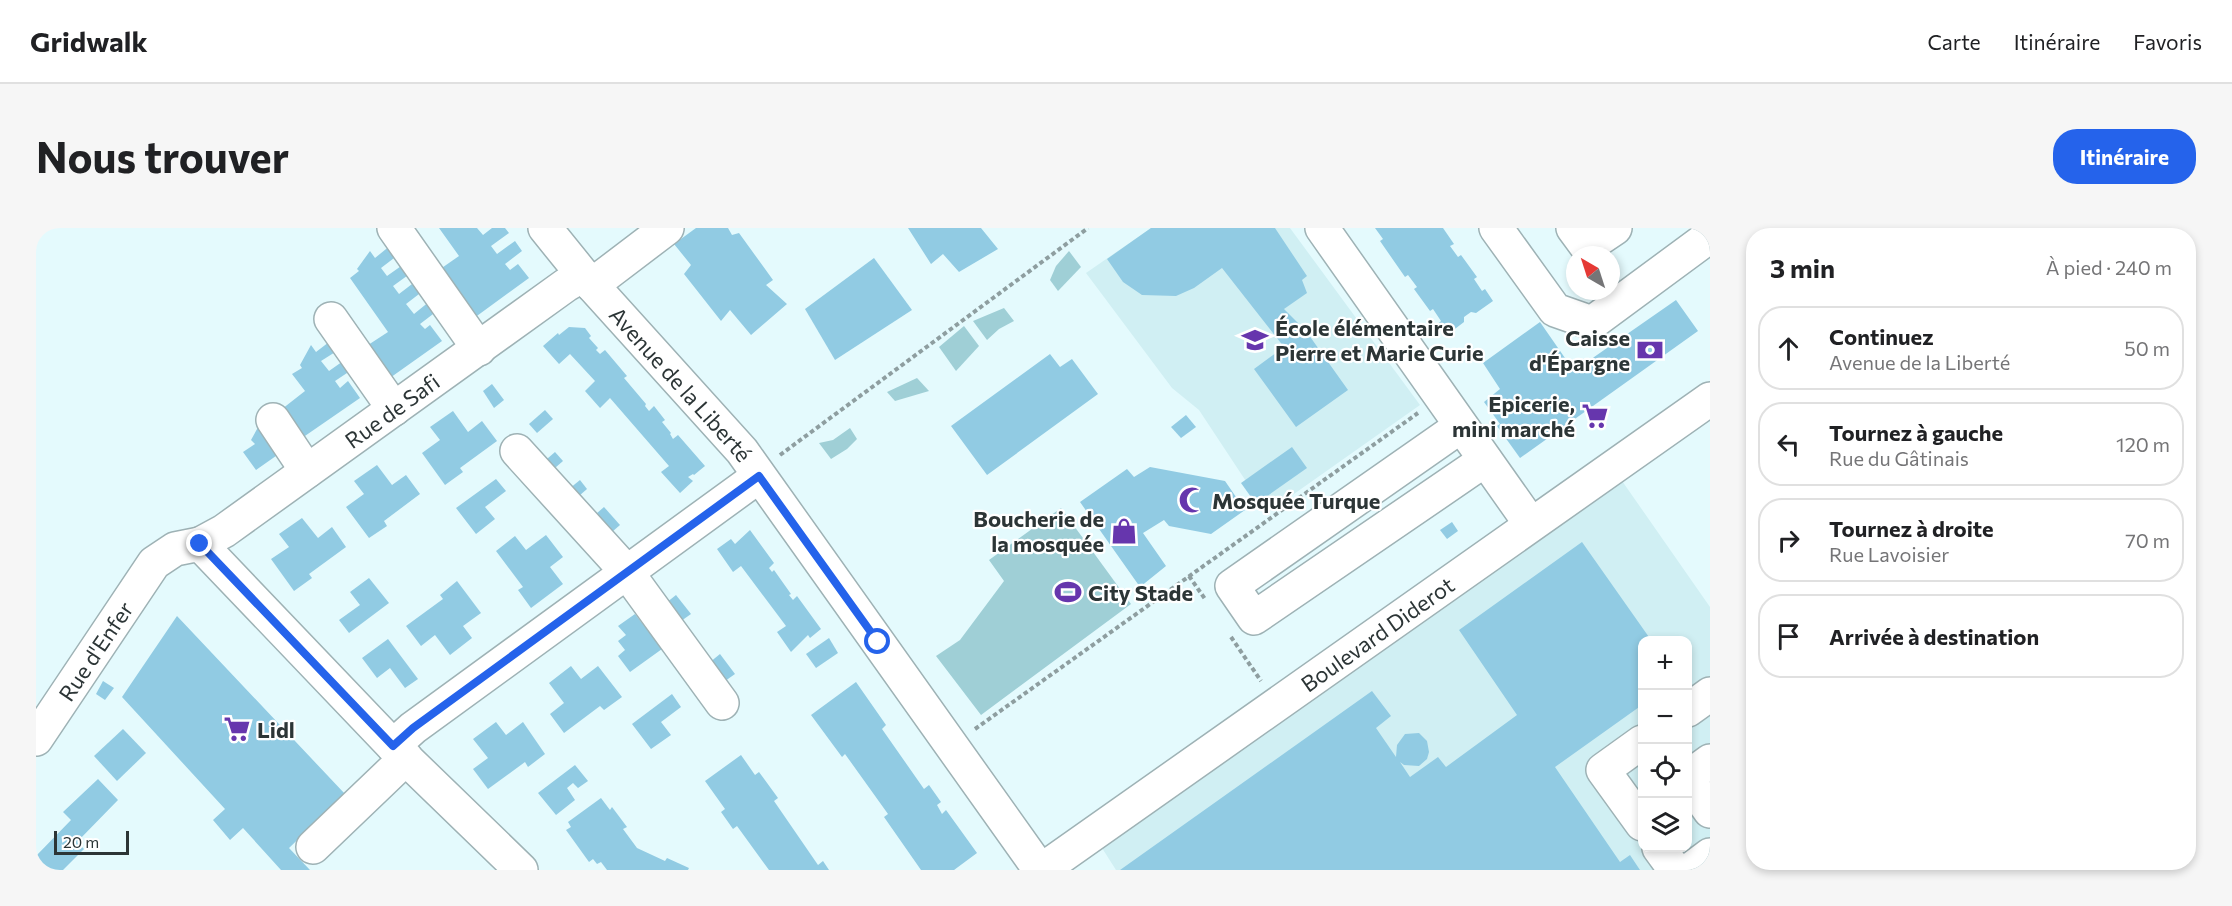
<!DOCTYPE html>
<html lang="fr">
<meta charset="utf-8">
<style>
body{margin:0;font-family:Commissioner,sans-serif;background:#f6f6f6;color:#202124}
.controls{position:absolute;right:18px;bottom:18px;display:grid;overflow:hidden;border-radius:12px;box-shadow:0 3px 9px #0003}
.controls button{width:54px;height:54px;display:grid;place-items:center;padding:0;border:0;border-bottom:2px solid #e0e0e0;background:#fff;color:#202124;font:30px sans-serif}
.compass{position:absolute;left:1530px;top:18px;width:54px;height:54px;border-radius:50%;background:#fff;box-shadow:0 3px 9px #0003;rotate:321deg}
.scale{position:absolute;left:18px;bottom:15px;width:75px;box-sizing:border-box;padding-left:6px;border:3px solid #2c3536;border-top:0;font-size:16px;line-height:21px;white-space:nowrap;color:#2c3536;-webkit-text-stroke:4px #fff;paint-order:stroke}
.stop{position:absolute;width:18px;height:18px;margin:-14px;border:4px solid #2563eb;border-radius:50%;background:#fff}
.stop.end{background:#2563eb;border-color:#fff;box-shadow:0 2px 6px #0008}
.list{margin:0;padding:0;list-style:none}
h2{display:flex;justify-content:space-between;align-items:center;height:78px;margin:0;padding:0 24px;font-size:26px}
h2 small{font-size:20px;font-weight:400;color:#757577}
.list li{display:grid;grid-template-columns:39px 1fr auto;gap:18px;align-items:center;box-sizing:border-box;height:84px;margin:0 12px 12px;padding:0 12px;border:2px solid #e0e0e0;border-radius:24px}
.list b{display:block;font-size:22px;white-space:nowrap}
.list p{margin:0;font-size:20px;white-space:nowrap;color:#757577}
.list em{font-size:20px;font-style:normal;color:#757577}
.icon{flex:none;width:33px;height:33px;fill:none;stroke:currentColor;stroke-width:2;stroke-linecap:round;stroke-linejoin:round}
.map{position:relative;flex:none;width:1674px;height:642px;overflow:hidden;border-radius:24px}
header{display:flex;align-items:center;gap:36px;box-sizing:border-box;height:84px;padding:0 30px;background:#fff;border-bottom:2px solid #e0e0e0}
header strong{font-size:28px}
nav{display:flex;gap:33px;margin-inline-start:auto;font-size:21px}
.intro{display:flex;align-items:center;justify-content:space-between;box-sizing:border-box;height:144px;padding:0 36px}
h1{margin:0;font-size:42px}
.button{padding:15px 27px;border-radius:24px;background:#2563eb;color:#fff;font-size:21px;font-weight:700}
main{display:flex;gap:36px;padding:0 36px}
aside{flex:1;background:#fff;border-radius:24px;box-shadow:0 3px 9px #0003}
.map>svg:first-child{display:block}
.built{fill:#d0eff3;fill-rule:evenodd}
.green{fill:#9fcfd6}
.building{fill:#91cbe3}
.lines{fill:none;stroke-linecap:round;stroke-linejoin:round}
.minor-casing{stroke:#9eb2b5;stroke-width:36}
.path{stroke:#8e9ea0;stroke-width:4;stroke-dasharray:4.5 3;stroke-linecap:butt}
.minor{stroke:#fff;stroke-width:33}
.route{stroke:#2563eb;stroke-width:8}
.labels{text-anchor:middle;dominant-baseline:central;stroke-width:4.5;stroke-linejoin:round;paint-order:stroke}
.poi-label{font-size:22px;font-weight:bold;fill:#2c3536;stroke:#fff;text-anchor:start}
.street-label{font-size:22px;fill:#2c3536;stroke:#fff}
</style>
<header>
<strong>Gridwalk</strong>
<nav><a>Carte</a><a>Itinéraire</a><a>Favoris</a></nav>
</header>
<div class="intro"><h1>Nous trouver</h1><a class="button">Itinéraire</a></div>
<main>
<div class="map">
<svg width="1674" height="642" viewBox="0 0 1674 642">
<rect width="100%" height="100%" fill="#e4fafd"/>
<g class="built">
<polygon points="1115,0 1254,0 1384,177 1231,285 1163,182 1136,160 1050,45"/>
<path d="M 1584,250 L 1674,379 L 1674,642 L 1080,642 L 1066,620 ZM 1606,412 L 1652,412 L 1652,620 L 1606,620 Z"/>
</g>
<g class="green">
<polygon points="1033,23 1045,39 1022,63 1014,52 1020,38"/>
<polygon points="968,80 978,93 963,101 951,112 937,93"/>
<polygon points="928,98 943,118 920,143 903,119"/>
<polygon points="881,150 893,163 859,173 851,164"/>
<polygon points="814,200 821,211 811,221 795,231 783,215 797,212"/>
<polygon points="1025,280 1095,376 945,487 900,428 924,412 968,353 953,332"/>
</g>
<g class="building">
<polygon points="403,0 441,0 447,7 456,0 469,0 473,5 455,18 461,26 479,13 486,23 469,36 474,42 482,36 493,50 434,93 400,44 423,28"/>
<polygon points="660,0 692,0 696,7 703,5 737,52 730,57 751,76 715,107 694,82 685,93 648,46 655,37 638,16"/>
<polygon points="872,0 945,0 962,21 923,44 907,26 895,36"/>
<polygon points="1115,0 1239,0 1271,48 1266,52 1271,65 1248,81 1270,103 1312,162 1260,199 1218,141 1248,119 1186,40 1158,60 1140,68 1106,67 1087,54 1071,31"/>
<polygon points="1339,0 1407,0 1418,16 1414,18 1422,29 1425,27 1441,49 1438,51 1446,63 1449,61 1457,73 1440,85 1435,84 1428,89 1428,94 1411,107 1403,95 1405,93 1397,81 1394,83 1378,61 1381,59 1372,47 1369,49 1344,13 1347,11"/>
<polygon points="355,17 362,27 345,40 351,48 368,36 375,45 357,58 363,66 380,53 387,63 370,76 378,86 394,73 401,83 384,96 389,101 394,97 406,113 351,152 329,119 352,104 314,50 323,43 321,41 334,23 339,30"/>
<polygon points="838,30 876,82 799,132 769,81"/>
<polygon points="1640,72 1662,103 1484,230 1461,198 1464,196 1448,174 1464,161 1447,135 1504,94 1538,143"/>
<polygon points="533,99 549,100 555,108 553,110 562,120 560,122 564,126 569,122 591,148 588,150 610,176 609,178 613,183 618,178 629,192 626,194 635,205 634,206 637,211 642,207 669,238 658,247 657,246 652,249 657,253 644,265 625,244 633,238 574,170 564,180 549,163 559,153 534,126 523,136 507,118 522,105 523,107"/>
<polygon points="297,111 304,121 285,133 293,143 310,131 317,141 299,153 304,160 312,153 324,170 266,210 246,181 269,163 256,146 266,140 264,137 275,117 280,124"/>
<polygon points="1014,126 1024,139 1036,131 1062,166 951,247 915,198"/>
<polygon points="456,156 468,172 458,180 447,163"/>
<polygon points="509,182 517,191 501,205 493,196"/>
<polygon points="417,183 432,204 446,193 461,213 424,240 427,244 409,257 386,225 404,212 394,199"/>
<polygon points="1150,187 1160,199 1145,210 1135,199"/>
<polygon points="226,192 247,223 220,242 207,224 219,216 215,212"/>
<polygon points="1256,219 1271,240 1220,276 1205,255"/>
<polygon points="519,224 527,233 512,246 504,237"/>
<polygon points="341,237 356,257 370,247 384,266 348,293 351,298 333,310 310,279 328,266 318,253"/>
<polygon points="1114,239 1189,253 1209,282 1175,306 1133,298 1128,292 1107,305 1130,338 1104,359 1044,274 1091,241 1098,249"/>
<polygon points="460,251 470,263 449,279 459,291 440,306 420,280"/>
<polygon points="544,252 551,261 536,274 528,265"/>
<polygon points="568,279 584,297 569,310 553,292"/>
<polygon points="266,290 282,310 296,299 310,319 273,346 276,350 258,363 235,331 253,319 243,306"/>
<polygon points="1416,294 1422,303 1411,311 1404,302"/>
<polygon points="714,302 738,335 733,340 736,344 738,342 755,366 753,367 757,372 761,368 785,401 774,410 772,407 755,424 741,404 750,398 705,338 697,344 681,321 695,311 699,316"/>
<polygon points="510,307 527,329 514,339 527,356 495,380 482,362 487,359 460,323 479,308 490,322"/>
<polygon points="1546,314 1615,412 1606,412 1606,477 1519,539 1584,634 1594,627 1604,642 1084,642 1336,463 1355,488 1340,500 1360,529 1361,517 1369,506 1383,505 1391,513 1393,524 1391,531 1383,538 1368,537 1364,534 1374,549 1402,529 1410,539 1481,487 1423,402"/>
<polygon points="333,350 353,375 313,405 303,392 324,377 314,364"/>
<polygon points="421,353 445,385 427,398 436,410 414,427 399,407 385,418 370,398 407,371 404,367"/>
<polygon points="640,367 655,386 638,398 625,379"/>
<polygon points="599,386 626,421 594,444 582,428 589,422 582,413 590,407 582,398"/>
<polygon points="141,388 309,566 253,620 274,642 245,642 207,600 194,612 177,592 189,581 86,469"/>
<polygon points="793,410 802,425 780,440 770,426"/>
<polygon points="352,411 382,451 369,460 354,440 341,450 326,430"/>
<polygon points="684,426 699,446 682,458 668,439"/>
<polygon points="535,438 545,451 562,438 586,469 568,482 564,478 528,505 514,486 528,475 513,455"/>
<polygon points="67,453 78,460 69,472 60,466"/>
<polygon points="820,454 850,497 846,501 888,561 893,557 905,574 901,577 906,586 910,582 941,625 918,642 885,642 848,589 852,586 809,526 806,529 775,487"/>
<polygon points="636,466 645,479 625,494 635,507 615,521 596,496"/>
<polygon points="460,494 470,507 487,494 509,526 492,539 489,534 452,561 437,541 452,530 437,511"/>
<polygon points="87,501 110,525 81,553 58,528"/>
<polygon points="705,527 719,547 723,544 742,570 738,573 782,637 787,633 793,642 733,642 701,598 697,601 685,584 689,581 669,553"/>
<polygon points="539,537 552,553 542,560 537,555 531,560 539,572 520,587 502,565"/>
<polygon points="62,551 82,572 41,614 48,621 27,642 11,642 0,631 0,628 35,592 27,584"/>
<polygon points="565,570 574,582 576,579 591,599 587,601 601,620 629,633 631,630 653,640 652,642 571,642 565,634 561,636 557,631 553,634 530,602 535,599 532,594"/>
</g>
<g class="lines">
<g class="minor-casing">
<g id="minor">
<polyline points="358,0 443,121"/>
<path id="s1" d="M 509,0 L 547,47 L 706,223 L 1004,642"/>
<polyline points="1286,0 1494,295"/>
<polyline points="1460,0 1519,82 1556,95 1674,8"/>
<polyline points="1537,0 1551,19 1579,0"/>
<polyline points="556,57 631,0"/>
<polyline points="295,91 358,181"/>
<polyline points="237,192 271,243"/>
<polyline points="1425,198 1196,358 1218,390 1449,232"/>
<polyline points="481,223 590,343 686,475"/>
<path id="s2" d="M 164,316 L 188,303 L 530,57 L 547,47"/>
<polyline points="1652,482 1674,466"/>
<path id="s3" d="M 0,511 L 118,335 L 139,321 L 164,316 L 357,518 L 485,642"/>
<polyline points="1606,514 1567,542 1606,596"/>
<polyline points="357,518 377,500 723,248"/>
<polyline points="1652,549 1674,533"/>
<polyline points="1652,552 1674,583"/>
<polyline points="277,619 370,530"/>
<polyline points="1623,620 1639,642"/>
<path id="s4" d="M 1006,642 L 1674,171"/>
<polyline points="1654,642 1674,627"/>
</g>
</g>
<g class="path">
<polyline points="744,227 1052,0"/>
<polyline points="1153,348 1169,371"/>
<polyline points="1195,409 1225,453"/>
<polyline points="939,501 1382,185"/>
</g>
<use href="#minor" class="minor"/>
</g>
<g class="lines">
<polyline class="route" points="164,316 357,518 377,500 723,248 842,414"/>
</g>
<defs>
<g id="school-bare" transform="scale(2.07)"><path d="M0-5L7-2L0 1L-7-2ZM-4 1L0 2.5L4 1V4Q0 6-4 4Z" fill="#6636ad" stroke="#fff" stroke-width="2.5" paint-order="stroke"/></g>
<g id="bank-bare" transform="scale(2.07)"><path d="M-6-4H6V4H-6ZM0-2.3a2.3 2.3 0 1 0 0 4.6a2.3 2.3 0 1 0 0-4.6Z" fill="#6636ad" stroke="#fff" stroke-width="2.5" paint-order="stroke"/></g>
<g id="supermarket-bare" transform="scale(2.07)"><path d="M-6-5.5h2.5l.6 2H6L4.5 2H-2.5L-4.4-4H-6ZM-1.5 3.2a1.3 1.3 0 1 0 .1 0ZM3 3.2a1.3 1.3 0 1 0 .1 0Z" fill="#6636ad" stroke="#fff" stroke-width="2.5" paint-order="stroke"/></g>
<g id="mosque-bare" transform="scale(2.07)"><path d="M3.5-4.9A6 6 0 1 0 3.5 4.9A5 5 0 1 1 3.5-4.9Z" fill="#6636ad" stroke="#fff" stroke-width="2.5" paint-order="stroke"/></g>
<g id="shop-bare" transform="scale(2.07)"><path d="M-5-2.5h2.3a2.7 3.5 0 0 1 5.4 0H5L5.5 6h-11ZM-1.5-2.5h3a1.5 2.3 0 0 0-3 0Z" fill="#6636ad" stroke="#fff" stroke-width="2.5" paint-order="stroke"/></g>
<g id="stadium-bare" transform="scale(2.07)"><path d="M0-5a6.5 5 0 1 0 0 10a6.5 5 0 1 0 0-10ZM-3.5-1.8h7v3.6h-7Z" fill="#6636ad" stroke="#fff" stroke-width="2.5" paint-order="stroke"/></g>
</defs>
<g fill-rule="evenodd">
<use href="#school-bare" x="1219" y="112"/>
<use href="#bank-bare" x="1614" y="122"/>
<use href="#supermarket-bare" x="1559" y="188"/>
<use href="#mosque-bare" x="1156" y="272"/>
<use href="#shop-bare" x="1088" y="303"/>
<use href="#stadium-bare" x="1032" y="364"/>
<use href="#supermarket-bare" x="201" y="501"/>
</g>
<g class="labels">
<g class="poi-label">
<text x="1239" y="99">École élémentaire<tspan x="1239" dy="25">Pierre et Marie Curie</tspan></text>
<text x="1594" y="109" text-anchor="end">Caisse<tspan x="1594" dy="25">d'Épargne</tspan></text>
<text x="1539" y="175" text-anchor="end">Epicerie,<tspan x="1539" dy="25">mini marché</tspan></text>
<text x="1176" y="272">Mosquée Turque</text>
<text x="1068" y="290" text-anchor="end">Boucherie de<tspan x="1068" dy="25">la mosquée</tspan></text>
<text x="1052" y="364">City Stade</text>
<text x="221" y="501">Lidl</text>
</g>
<g class="street-label">
<text stroke="none"><textPath href="#s1" startOffset="207">Avenue de la Liberté</textPath></text>
<text stroke="none"><textPath href="#s2" startOffset="234">Rue de Safi</textPath></text>
<text stroke="none"><textPath href="#s4" startOffset="410">Boulevard Diderot</textPath></text>
<text stroke="none"><textPath href="#s3" startOffset="106">Rue d'Enfer</textPath></text>
</g>
</g>
</svg>
<div class="controls">
<button>+</button>
<button>−</button>
<button><svg class="icon" aria-label="locate" viewBox="0 0 24 24"><circle cx="12" cy="12" r="6"/><path d="M12 2v4M12 18v4M2 12h4M18 12h4"/></svg></button>
<button><svg class="icon" aria-label="layers" viewBox="0 0 24 24"><path d="M12 4l9 5-9 5-9-5zM3 14l9 5 9-5"/></svg></button>
</div>
<svg class="compass" viewBox="-18 -18 36 36"><path d="M0-13l5 13h-10z" fill="#e53935"/><path d="M0 13l5-13h-10z" fill="#757577"/></svg>
<div class="scale">20 m</div>
<div class="stop" style="left:842px;top:414px"></div>
<div class="stop end" style="left:164px;top:316px"></div>
</div>
<aside>
<h2>3 min<small>À pied · 240 m</small></h2>
<ul class="list">
<li><svg class="icon" aria-label="ahead" viewBox="0 0 24 24"><path d="M12 20V5M6 11l6-6 6 6"/></svg><div><b>Continuez</b><p>Avenue de la Liberté</p></div><em>50 m</em></li>
<li><svg class="icon" aria-label="left" viewBox="0 0 24 24"><path d="M17 20v-9H6M10 6l-5 5 5 5"/></svg><div><b>Tournez à gauche</b><p>Rue du Gâtinais</p></div><em>120 m</em></li>
<li><svg class="icon" aria-label="right" viewBox="0 0 24 24"><path d="M7 20v-9h11M14 6l5 5-5 5"/></svg><div><b>Tournez à droite</b><p>Rue Lavoisier</p></div><em>70 m</em></li>
<li><svg class="icon" aria-label="arrive" viewBox="0 0 24 24"><path d="M6 21V4h12l-3 4 3 4H6"/></svg><div><b>Arrivée à destination</b></div></li>
</ul>
</aside>
</main>
